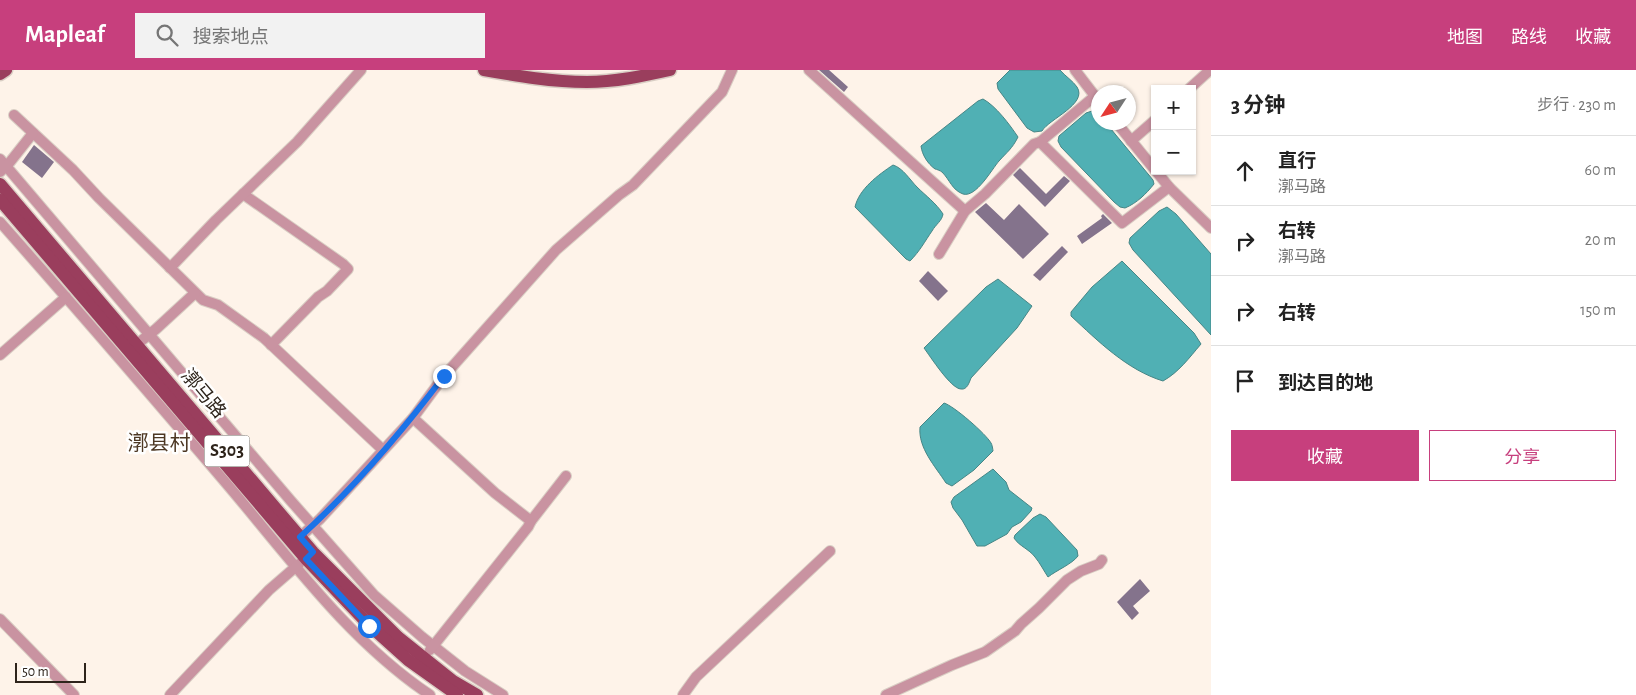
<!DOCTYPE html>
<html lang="zh">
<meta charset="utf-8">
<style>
body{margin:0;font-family:"Alegreya Sans","Noto Sans SC",sans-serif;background:#f2f2f2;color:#222}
.controls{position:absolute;right:15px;top:15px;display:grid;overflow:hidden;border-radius:0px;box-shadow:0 1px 4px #0004}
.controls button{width:45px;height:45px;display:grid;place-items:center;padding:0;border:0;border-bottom:1px solid #e0e0e0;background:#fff;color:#222;font:25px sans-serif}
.compass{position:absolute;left:1091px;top:15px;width:45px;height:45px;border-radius:50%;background:#fff;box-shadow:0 1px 4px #0004;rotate:234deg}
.scale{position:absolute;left:15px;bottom:12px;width:71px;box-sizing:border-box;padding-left:5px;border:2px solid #2e241b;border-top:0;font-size:14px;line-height:18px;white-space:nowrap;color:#2e241b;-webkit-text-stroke:4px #fff;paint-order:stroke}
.stop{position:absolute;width:15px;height:15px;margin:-11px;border:4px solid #1a73e8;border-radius:50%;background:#fff}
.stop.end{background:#1a73e8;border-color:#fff;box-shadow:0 1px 5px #0008}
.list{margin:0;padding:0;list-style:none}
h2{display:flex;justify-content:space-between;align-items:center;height:65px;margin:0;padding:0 20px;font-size:21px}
h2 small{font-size:16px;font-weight:400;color:#767676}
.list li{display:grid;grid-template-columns:32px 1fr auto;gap:15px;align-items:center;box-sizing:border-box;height:70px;padding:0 20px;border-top:1px solid #e0e0e0}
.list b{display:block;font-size:19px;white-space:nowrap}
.list p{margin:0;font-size:16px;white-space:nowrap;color:#767676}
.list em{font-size:16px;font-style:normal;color:#767676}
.actions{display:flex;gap:10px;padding:15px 20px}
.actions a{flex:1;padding:11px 0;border:1px solid #c73f7d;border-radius:0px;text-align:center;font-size:18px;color:#c73f7d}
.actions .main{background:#c73f7d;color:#fff}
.icon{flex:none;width:28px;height:28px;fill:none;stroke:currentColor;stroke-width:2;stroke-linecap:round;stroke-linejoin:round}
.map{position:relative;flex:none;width:1211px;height:625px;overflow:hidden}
header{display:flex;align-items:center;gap:30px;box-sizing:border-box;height:70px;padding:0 25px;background:#c73f7d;color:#fff}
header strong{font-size:24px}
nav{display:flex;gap:28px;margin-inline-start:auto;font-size:18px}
.search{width:350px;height:45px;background:#f2f2f2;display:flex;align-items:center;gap:12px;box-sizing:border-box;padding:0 18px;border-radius:0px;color:#767676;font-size:19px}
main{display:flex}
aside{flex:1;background:#fff}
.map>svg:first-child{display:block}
.water{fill:#50b0b4;stroke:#468686}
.building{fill:#84738c}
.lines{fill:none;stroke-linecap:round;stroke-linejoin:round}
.street-casing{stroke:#d9cec4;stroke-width:12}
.primary-casing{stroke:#d9cec4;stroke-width:15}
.street{stroke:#c993a1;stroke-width:10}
.primary{stroke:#9a3e5d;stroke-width:12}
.route{stroke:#1a73e8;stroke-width:6}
.labels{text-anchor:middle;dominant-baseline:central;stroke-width:5;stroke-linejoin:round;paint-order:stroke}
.shield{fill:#fff;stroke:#6d665f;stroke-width:1}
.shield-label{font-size:18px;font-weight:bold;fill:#2e241b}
.street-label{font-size:19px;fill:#2e241b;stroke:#fff}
.quarter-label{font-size:21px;fill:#4d3824;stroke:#fff}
</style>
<header>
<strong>Mapleaf</strong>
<div class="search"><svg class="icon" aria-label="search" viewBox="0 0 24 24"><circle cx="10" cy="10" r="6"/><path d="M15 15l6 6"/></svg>搜索地点</div>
<nav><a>地图</a><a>路线</a><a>收藏</a></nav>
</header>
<main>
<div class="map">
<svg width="1211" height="625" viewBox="0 0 1211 625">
<rect width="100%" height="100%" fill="#fef3e9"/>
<g class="water">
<path d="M 1010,0 L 1060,0 C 1065,6 1073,11 1077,17 C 1088,34 1049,49 1042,61 L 1034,62 L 1027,58 L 998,19 L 997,13 Z"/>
<path d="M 983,29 C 996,36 1010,55 1018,67 C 1012,79 1007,82 999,91 C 992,99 976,128 963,124 C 952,120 950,110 942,102 C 941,101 936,99 935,99 C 928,94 922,85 921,76 L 978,31 Z"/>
<path d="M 1092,41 L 1098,45 L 1098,52 L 1106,53 L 1153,110 L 1154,114 C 1146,124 1137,133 1125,138 L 1120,137 L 1114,132 L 1061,77 L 1058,71 L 1059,66 L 1086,43 Z"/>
<path d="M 893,95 C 903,98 910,110 917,117 C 926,126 936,133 943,144 C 942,151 936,154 932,161 C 925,171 920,181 910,191 L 906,189 L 855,137 C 859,119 878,105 893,95 Z"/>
<polygon points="1167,137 1176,144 1211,184 1211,265 1133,180 1129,173 1130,168 1159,141"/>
<path d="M 1122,191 L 1194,263 L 1201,274 C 1189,288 1179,302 1163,311 C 1127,300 1098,271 1071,246 L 1071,242 L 1092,217 Z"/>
<path d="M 998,209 L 1032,236 L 1017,258 L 971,308 C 969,313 967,320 961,319 C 951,319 930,286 924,278 L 986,217 Z"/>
<path d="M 944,333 C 954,336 986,364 991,373 C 992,374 993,380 993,381 L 974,400 L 952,416 L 946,413 C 935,396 918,378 920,357 Z"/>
<polygon points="993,399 1006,412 1009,420 1032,438 1031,441 1021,452 1012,457 1007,464 985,476 977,476 962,450 953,438 951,432 954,427"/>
<path d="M 1040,444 L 1046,447 L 1077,480 L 1078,486 C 1072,494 1057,500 1048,507 C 1044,501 1040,493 1035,487 C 1029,479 1019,476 1014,468 L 1015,465 L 1033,448 Z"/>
</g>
<g class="building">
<polygon points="819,0 829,0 848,17 844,22"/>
<polygon points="34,75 54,92 42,108 22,92"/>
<polygon points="1020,98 1046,124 1064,106 1070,111 1045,137 1013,105"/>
<polygon points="986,133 1004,150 1019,134 1049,164 1023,189 975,142"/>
<polygon points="1103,144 1112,153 1082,174 1077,166 1102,148 1101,146"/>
<polygon points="1062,176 1068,182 1040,211 1033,205"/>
<polygon points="928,201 948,221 938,231 919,211"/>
<polygon points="1140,509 1150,521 1133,536 1139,543 1132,550 1117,532"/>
</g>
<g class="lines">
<g class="street-casing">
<g id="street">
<polyline points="809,0 965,141"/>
<polyline points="1075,0 1098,30"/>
<polyline points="1189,19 1210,0"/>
<polyline points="14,45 73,100 99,128 203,230 218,235 264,268 383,380"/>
<polyline points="1116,52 1155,100"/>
<polyline points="1131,71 1155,50"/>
<polyline points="1040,72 1095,26"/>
<polyline points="0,89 291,431 374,525 422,567 465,601 503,625"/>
<polyline points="1156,101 1169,117 1211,158"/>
<polyline points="0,102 10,92 33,63"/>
<polyline points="243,124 343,194 348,199 327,221 318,227 271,275"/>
<path d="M 0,152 C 76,238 151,325 226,413 C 289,487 348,570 430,625"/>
<polyline points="939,184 965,141 985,124 1034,74 1040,72 1122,153 1169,117"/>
<polyline points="170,198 216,150 297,72 361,0"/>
<polyline points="136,275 156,259 195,223"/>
<polyline points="0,285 66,227"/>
<polyline points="413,348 495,423 531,451"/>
<polyline points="300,467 320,449 413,348 444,306 556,180 619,125 633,115 722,22 732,0"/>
<polyline points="0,549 74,625"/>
<polyline points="430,580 528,457 531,451 566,406"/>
<polyline points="170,625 269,520 299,494"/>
<polyline points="683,625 696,607 830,481"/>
<polyline points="886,625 952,595 985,582 1015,561 1021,554 1039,538 1067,510 1081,501 1099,494 1102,490"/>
</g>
</g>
<g class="primary-casing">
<g id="primary">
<path d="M 484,0 C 518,6 552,12 587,12 C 615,12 643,6 670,0"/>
<polyline points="0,4 6,0"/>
<polyline points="0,114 313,482 398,567 453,611 477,625"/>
<polyline points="0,130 306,489 369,555 408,590 457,625"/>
</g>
</g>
<use href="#street" class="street"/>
<use href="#primary" class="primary"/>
</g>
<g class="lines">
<path class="route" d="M 369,556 L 306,489 L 313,482 L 300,467 C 353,419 401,363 444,306"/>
</g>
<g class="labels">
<rect class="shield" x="204.5" y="365.5" width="45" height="31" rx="4"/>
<g class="shield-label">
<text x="227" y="381">S303</text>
</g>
<g class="street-label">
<text transform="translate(203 324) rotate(50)">漷马路</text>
</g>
<g class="quarter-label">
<text x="159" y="373">漷县村</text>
</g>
</g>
</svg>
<div class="controls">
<button>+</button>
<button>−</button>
</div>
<svg class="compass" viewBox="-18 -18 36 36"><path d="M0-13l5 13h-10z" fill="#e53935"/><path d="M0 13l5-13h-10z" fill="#767676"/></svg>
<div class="scale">50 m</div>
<div class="stop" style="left:369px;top:556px"></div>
<div class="stop end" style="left:444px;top:306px"></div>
</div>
<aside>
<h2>3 分钟<small>步行 · 230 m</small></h2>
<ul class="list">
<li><svg class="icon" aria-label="ahead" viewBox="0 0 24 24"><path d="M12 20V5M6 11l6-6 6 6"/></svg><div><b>直行</b><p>漷马路</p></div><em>60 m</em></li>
<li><svg class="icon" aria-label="right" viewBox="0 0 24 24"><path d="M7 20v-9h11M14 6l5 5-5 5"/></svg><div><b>右转</b><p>漷马路</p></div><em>20 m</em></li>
<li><svg class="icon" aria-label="right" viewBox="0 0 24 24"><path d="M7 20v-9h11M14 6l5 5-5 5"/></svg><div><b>右转</b></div><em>150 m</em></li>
<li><svg class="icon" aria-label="arrive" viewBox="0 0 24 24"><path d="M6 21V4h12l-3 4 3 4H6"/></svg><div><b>到达目的地</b></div></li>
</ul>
<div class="actions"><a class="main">收藏</a><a>分享</a></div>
</aside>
</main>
